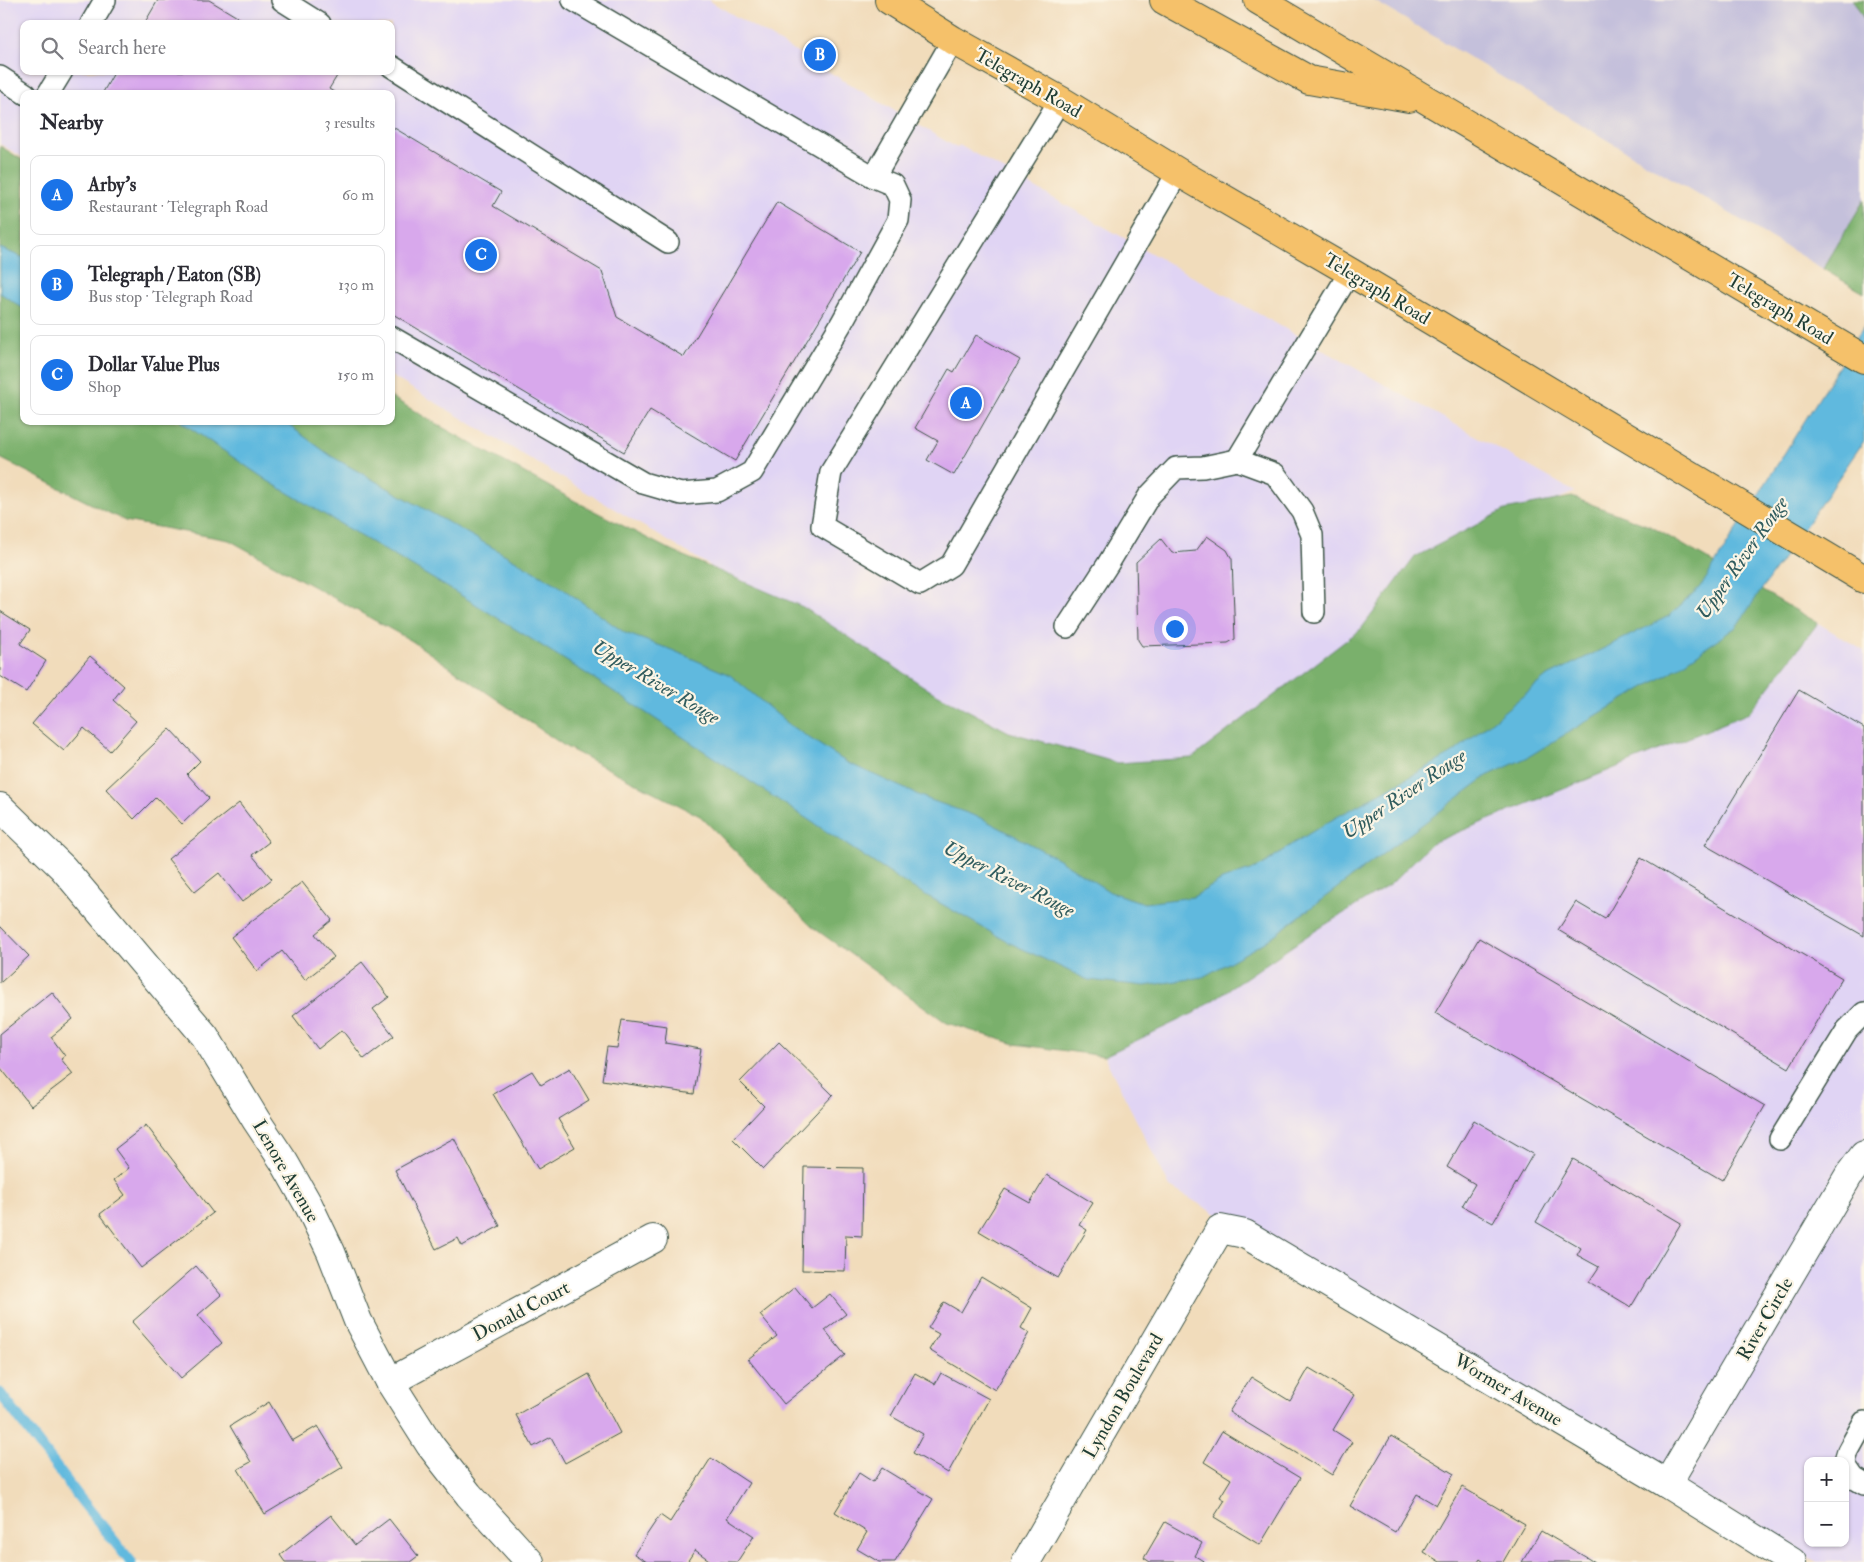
<!DOCTYPE html>
<meta charset="utf-8">
<style>
body{margin:0;font-family:"IM FELL Double Pica",serif;background:#f2f2f3;color:#2b2b33}
.controls{position:absolute;right:15px;bottom:15px;display:grid;overflow:hidden;border-radius:10px;box-shadow:0 1px 4px #0004}
.controls button{width:45px;height:45px;display:grid;place-items:center;padding:0;border:0;border-bottom:1px solid #e1e1e2;background:#fff;color:#2b2b33;font:25px sans-serif}
.you{position:absolute;left:1174px;top:628px;width:18px;height:18px;margin:-12px;border:4px solid #fff;border-radius:50%;background:#1a73e8;box-shadow:0 0 0 8px #1a73e833}
.badge{display:grid;place-items:center;width:32px;height:32px;border-radius:50%;background:#1a73e8;color:#fff;font-size:16px;font-weight:700}
.pin{position:absolute;translate:-50% -50%;border:2px solid #fff;box-shadow:0 1px 5px #0006}
.list{margin:0;padding:0;list-style:none}
h2{display:flex;justify-content:space-between;align-items:center;height:65px;margin:0;padding:0 20px;font-size:21px}
h2 small{font-size:16px;font-weight:400;color:#7c7c81}
.list li{display:grid;grid-template-columns:32px 1fr auto;gap:15px;align-items:center;box-sizing:border-box;height:80px;margin:0 10px 10px;padding:0 10px;border:1px solid #e1e1e2;border-radius:10px}
.list b{display:block;font-size:19px;white-space:nowrap}
.list p{margin:0;font-size:16px;white-space:nowrap;color:#7c7c81}
.list em{font-size:16px;font-style:normal;color:#7c7c81}
.icon{flex:none;width:28px;height:28px;fill:none;stroke:currentColor;stroke-width:2;stroke-linecap:round;stroke-linejoin:round}
.map{position:relative;flex:none;width:1864px;height:1562px;overflow:hidden}
.search{position:absolute;background:#fff;box-shadow:0 1px 4px #0004;left:20px;top:20px;width:375px;height:55px;display:flex;align-items:center;gap:12px;box-sizing:border-box;padding:0 18px;border-radius:10px;color:#7c7c81;font-size:19px}
.panel{position:absolute;background:#fff;box-shadow:0 1px 4px #0004;left:20px;top:90px;width:375px;height:335px;border-radius:10px}
.map>svg:first-child{display:block}
.built{fill:#e0d4f4;fill-rule:evenodd}
.industrial{fill:#c4c0db}
.forest{fill:#7ab06c;stroke:#4c7650}
.water{fill:#61b9de;stroke:#407b89}
.lines{fill:none;stroke-linecap:round;stroke-linejoin:round}
.stream{stroke:#61b9de;stroke-width:11}
.building{fill:#d8a8ec}
.service-casing{stroke:#3e5548;stroke-width:24}
.minor-casing{stroke:#3e5548;stroke-width:30}
.primary-casing{stroke:#3e5548;stroke-width:30}
.service{stroke:#fff;stroke-width:21}
.minor{stroke:#fff;stroke-width:28}
.primary{stroke:#f5c16b;stroke-width:28}
.labels{text-anchor:middle;dominant-baseline:central;stroke-width:4.5;stroke-linejoin:round;paint-order:stroke}
.street-label{font-size:19px;fill:#1f3d34;stroke:#fcf5e5}
.water-label{font-size:20px;font-style:italic;fill:#305c5e;stroke:#fcf5e5}
</style>
<div class="map">
<svg width="1864" height="1562" viewBox="0 0 1864 1562">
<rect width="100%" height="100%" fill="#fcf5e5"/>
<filter id="ink" filterUnits="userSpaceOnUse"><feTurbulence type="fractalNoise" baseFrequency=".02" numOctaves="2"/><feDisplacementMap in="SourceGraphic" scale="10" xChannelSelector="R" yChannelSelector="G"/><feConvolveMatrix kernelMatrix="1 2 1 2 8 2 1 2 1" color-interpolation-filters="sRGB"/></filter>
<filter id="wash" filterUnits="userSpaceOnUse"><feTurbulence type="fractalNoise" baseFrequency=".0096" numOctaves="4" result="noise"/><feDisplacementMap in="SourceGraphic" scale="20" xChannelSelector="R" yChannelSelector="G"/><feGaussianBlur stdDeviation="1.12" result="paint"/><feColorMatrix in="noise" values="0 0 0 0 0 0 0 0 0 0 0 0 0 0 0 0 0 1.4 0 .05"/><feComposite in="paint" operator="in"/></filter>
<g filter="url(#wash)">
<rect width="100%" height="100%" fill="#f1dcbb"/>
<g class="built">
<path d="M 0,0 L 708,0 L 957,148 L 959,145 L 1575,492 L 1415,557 L 1362,629 L 1192,758 L 1118,763 L 1009,732 L 931,691 L 803,607 L 717,570 L 391,376 L 391,94 L 24,94 L 24,158 L 0,144 ZM 24,24 L 391,24 L 391,71 L 24,71 Z"/>
<path d="M 1818,623 L 1864,651 L 1864,1562 L 1818,1562 L 1170,1187 L 1104,1056 L 1194,1013 L 1307,936 L 1391,884 L 1432,843 L 1749,713 ZM 1808,1461 L 1845,1461 L 1845,1543 L 1808,1543 Z"/>
</g>
<polygon class="industrial" points="1373,0 1853,0 1864,19 1864,200 1823,269"/>
<g class="forest">
<polygon points="1853,0 1864,0 1864,19"/>
<polygon points="0,146 24,161 24,421 391,421 391,397 440,426 575,501 672,551 803,607 931,691 1009,732 1118,763 1192,758 1361,629 1415,557 1505,510 1572,497 1652,527 1818,623 1749,713 1432,843 1391,884 1307,936 1194,1013 1104,1056 1015,1044 947,1023 811,926 700,816 566,747 412,641 229,540 125,521 0,458"/>
<polygon points="1864,200 1864,293 1823,269"/>
</g>
<g class="water">
<polygon points="0,248 24,258 24,309 0,293"/>
<polygon points="1864,326 1864,441 1736,627 1670,673 1602,712 1528,757 1487,776 1265,942 1203,977 1145,986 1088,980 1008,942 903,882 587,674 472,602 268,481 180,421 283,421 331,456 555,583 625,633 672,650 730,675 791,726 846,762 925,798 981,818 1057,858 1110,892 1144,903 1193,897 1222,880 1261,866 1292,844 1335,818 1453,753 1546,677 1669,616 1702,585"/>
</g>
<g class="lines">
<polyline class="stream" points="0,1393 82,1501 131,1562"/>
</g>
<g id="blocks">
<g class="building">
<polygon points="158,0 209,0 249,24 144,24"/>
<polygon points="115,71 328,71 337,76 329,89 337,94 102,94"/>
<polygon points="391,126 501,192 493,206 602,271 617,317 684,357 777,202 860,252 735,461 650,410 624,452 391,313"/>
<polygon points="976,335 1020,360 954,475 927,460 938,441 915,428 949,369 954,372"/>
<polygon points="1207,536 1227,550 1232,559 1235,639 1228,643 1142,646 1138,640 1136,562 1161,539 1172,553 1196,551"/>
<polygon points="0,611 30,630 20,644 46,661 26,692 0,676"/>
<polygon points="90,656 124,686 113,700 136,721 110,751 84,728 64,751 32,724"/>
<polygon points="1799,690 1864,728 1864,936 1705,845"/>
<polygon points="170,729 200,761 187,774 209,798 182,824 156,797 134,819 106,789"/>
<polygon points="239,803 269,842 252,855 272,879 242,902 219,873 195,892 168,859"/>
<polygon points="1641,858 1842,978 1789,1068 1558,930 1576,902 1605,919"/>
<polygon points="302,882 332,920 315,934 334,957 305,980 282,951 257,971 231,937"/>
<polygon points="0,926 29,956 0,983"/>
<polygon points="1479,938 1765,1106 1722,1180 1435,1013"/>
<polygon points="362,962 389,997 373,1009 394,1036 364,1059 342,1030 318,1049 293,1016"/>
<polygon points="52,992 73,1019 51,1037 65,1056 61,1059 73,1074 31,1106 0,1067 0,1034"/>
<polygon points="622,1020 667,1026 665,1043 701,1049 694,1094 602,1080 607,1047 617,1048"/>
<polygon points="779,1042 833,1095 763,1169 733,1139 764,1106 740,1082"/>
<polygon points="570,1068 589,1100 558,1119 575,1147 538,1169 493,1094 532,1071 541,1085"/>
<polygon points="1474,1120 1533,1154 1493,1223 1462,1206 1475,1184 1447,1167"/>
<polygon points="146,1125 213,1213 141,1268 100,1214 125,1195 114,1180 129,1168 115,1149"/>
<polygon points="454,1138 500,1226 462,1246 458,1238 436,1249 395,1170"/>
<polygon points="1573,1159 1681,1223 1631,1307 1589,1282 1599,1267 1577,1255 1581,1248 1536,1222"/>
<polygon points="804,1167 863,1168 862,1236 846,1235 845,1271 802,1270"/>
<polygon points="1047,1175 1093,1203 1079,1225 1087,1230 1058,1278 979,1231 1005,1189 1030,1203"/>
<polygon points="196,1266 221,1295 198,1315 222,1343 181,1378 132,1322"/>
<polygon points="981,1277 1032,1308 1021,1328 1029,1333 995,1390 929,1350 939,1334 928,1328 944,1302 961,1312"/>
<polygon points="795,1287 812,1308 830,1294 846,1314 825,1330 845,1355 784,1404 748,1359 777,1336 760,1315"/>
<polygon points="1309,1368 1354,1395 1333,1430 1352,1442 1332,1475 1229,1412 1251,1377 1290,1401"/>
<polygon points="915,1373 935,1384 941,1373 989,1399 948,1473 913,1453 923,1434 891,1416"/>
<polygon points="589,1374 620,1433 565,1463 551,1437 533,1447 516,1415"/>
<polygon points="269,1402 292,1441 318,1426 343,1467 265,1514 238,1469 251,1462 230,1426"/>
<polygon points="1222,1431 1300,1478 1260,1545 1214,1517 1225,1500 1220,1497 1231,1479 1204,1462"/>
<polygon points="1391,1436 1454,1474 1436,1505 1417,1494 1395,1532 1350,1506"/>
<polygon points="711,1458 749,1483 727,1518 754,1536 737,1562 712,1562 695,1550 687,1562 647,1562 634,1554 660,1515 670,1522"/>
<polygon points="882,1468 933,1499 895,1562 879,1562 857,1549 867,1532 835,1512 859,1473 873,1482"/>
<polygon points="1462,1487 1525,1524 1503,1562 1484,1562 1480,1559 1478,1562 1440,1562 1424,1552"/>
<polygon points="331,1515 355,1545 389,1519 418,1556 410,1562 285,1562 280,1555"/>
<polygon points="1165,1522 1202,1543 1195,1556 1205,1562 1150,1562 1144,1558"/>
<polygon points="1541,1531 1594,1562 1522,1562"/>
</g>
</g>
</g>
<g filter="url(#ink)">
<use href="#blocks" fill-opacity="0" stroke="#3e5548" stroke-width="1"/>
<g class="lines">
<g class="service-casing">
<g id="service">
<polyline points="282,0 320,24"/>
<polyline points="573,0 874,177 953,40"/>
<polyline points="91,24 105,0"/>
<polyline points="391,66 668,242"/>
<polyline points="0,77 26,94"/>
<polyline points="48,94 62,71"/>
<polyline points="1060,100 831,472 822,526 920,584 951,565 1178,172"/>
<polyline points="391,337 643,483 681,494 717,491 752,472 841,324 898,220 900,200 893,185 874,177"/>
<polyline points="1314,612 1312,535 1302,511 1275,474 1237,460 1350,272"/>
<polyline points="1067,627 1108,564 1149,496 1176,468 1203,467 1237,460"/>
<polyline points="1780,1139 1847,1030 1864,1013"/>
<polyline points="1845,1461 1848,1451 1864,1422"/>
<polyline points="1845,1465 1854,1478 1864,1484"/>
</g>
</g>
<g class="minor-casing">
<g id="minor">
<polyline points="0,807 63,868 205,1036 256,1120 284,1162 309,1206 331,1252 358,1321 390,1382 430,1445 469,1495 530,1562"/>
<polyline points="390,1382 653,1239"/>
<polyline points="1667,1484 1849,1175 1864,1155"/>
<polyline points="1026,1562 1220,1229 1245,1234 1667,1484 1792,1562"/>
</g>
</g>
<g class="primary-casing">
<g id="primary">
<polyline points="889,0 953,40 1060,100 1178,172 1350,272 1864,579"/>
<polyline points="1164,0 1309,80 1409,98"/>
<polyline points="1258,0 1864,359"/>
</g>
</g>
<use href="#service" class="service"/>
<use href="#minor" class="minor"/>
<use href="#primary" class="primary"/>
</g>
</g>
<g class="labels">
<g class="street-label">
<text transform="translate(1028 83) rotate(30)">Telegraph Road</text>
<text transform="translate(1377 289) rotate(31)">Telegraph Road</text>
<text transform="translate(1780 309) rotate(31)">Telegraph Road</text>
<text transform="translate(286 1171) rotate(60)">Lenore Avenue</text>
<text transform="translate(521 1311) rotate(-28)">Donald Court</text>
<text transform="translate(1765 1319) rotate(-60)">River Circle</text>
<text transform="translate(1508 1390) rotate(31)">Wormer Avenue</text>
<text transform="translate(1123 1396) rotate(-60)">Lyndon Boulevard</text>
</g>
<g class="water-label">
<text transform="translate(1742 558) rotate(-55)">Upper River Rouge</text>
<text transform="translate(656 682) rotate(31)">Upper River Rouge</text>
<text transform="translate(1404 794) rotate(-34)">Upper River Rouge</text>
<text transform="translate(1009 879) rotate(27)">Upper River Rouge</text>
</g>
</g>
</svg>
<div class="controls">
<button>+</button>
<button>−</button>
</div>
<div class="you"></div>
<div class="pin badge" style="left:966px;top:403px">A</div>
<div class="pin badge" style="left:820px;top:55px">B</div>
<div class="pin badge" style="left:481px;top:255px">C</div>
<div class="search"><svg class="icon" aria-label="search" viewBox="0 0 24 24"><circle cx="10" cy="10" r="6"/><path d="M15 15l6 6"/></svg>Search here</div>
<section class="panel">
<h2>Nearby<small>3 results</small></h2>
<ul class="list">
<li><span class="badge">A</span><div><b>Arby's</b><p>Restaurant · Telegraph Road</p></div><em>60 m</em></li>
<li><span class="badge">B</span><div><b>Telegraph / Eaton (SB)</b><p>Bus stop · Telegraph Road</p></div><em>130 m</em></li>
<li><span class="badge">C</span><div><b>Dollar Value Plus</b><p>Shop</p></div><em>150 m</em></li>
</ul>
</section>
</div>
